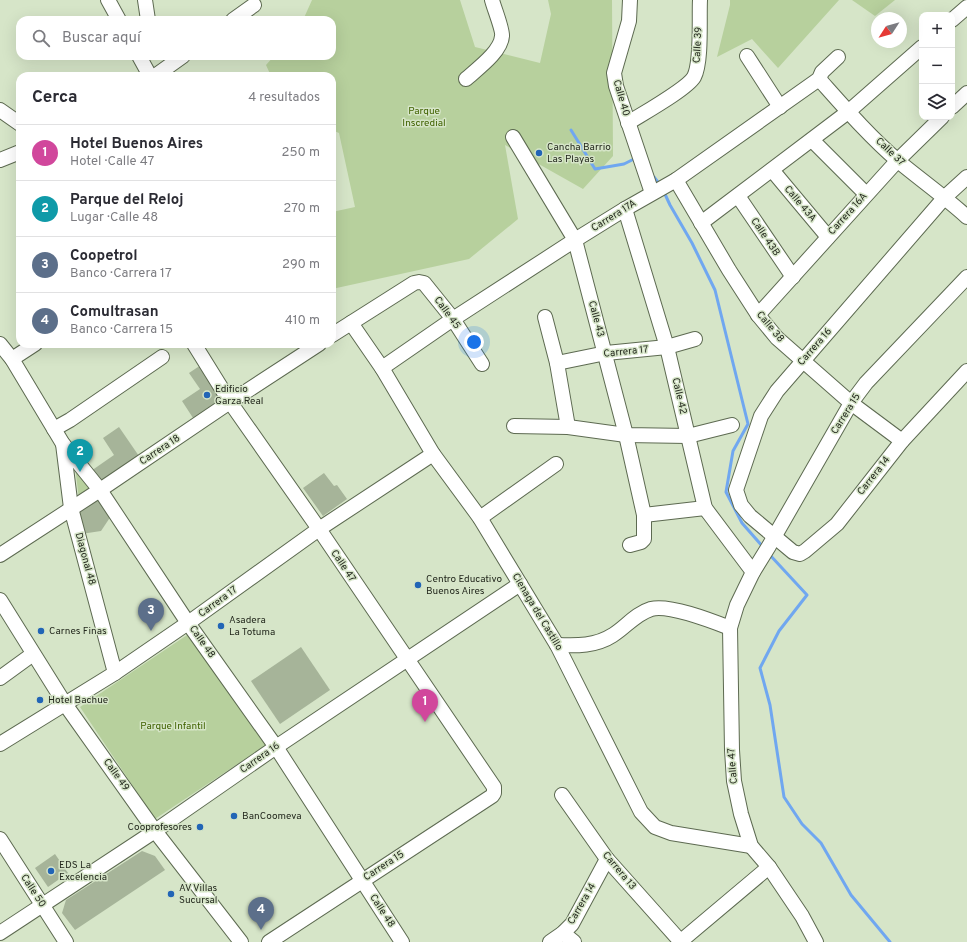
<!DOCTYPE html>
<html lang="es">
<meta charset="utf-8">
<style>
body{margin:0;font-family:Overpass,sans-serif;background:#f7f7f7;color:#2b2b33}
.controls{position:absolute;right:12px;top:12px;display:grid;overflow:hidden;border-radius:8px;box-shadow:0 4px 16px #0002}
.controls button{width:36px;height:36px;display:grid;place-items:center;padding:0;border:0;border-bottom:1px solid #e1e1e2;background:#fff;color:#2b2b33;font:20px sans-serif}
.compass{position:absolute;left:871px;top:12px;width:36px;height:36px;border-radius:50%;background:#fff;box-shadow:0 4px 16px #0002;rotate:234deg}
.you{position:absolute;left:474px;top:342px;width:14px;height:14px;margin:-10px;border:3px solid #fff;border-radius:50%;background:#1a73e8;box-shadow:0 0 0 6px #1a73e833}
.badge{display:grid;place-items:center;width:26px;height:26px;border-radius:50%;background:#7c3aed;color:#fff;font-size:13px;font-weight:700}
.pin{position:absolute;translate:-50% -33px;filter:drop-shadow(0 1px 2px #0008)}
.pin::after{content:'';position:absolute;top:21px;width:14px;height:12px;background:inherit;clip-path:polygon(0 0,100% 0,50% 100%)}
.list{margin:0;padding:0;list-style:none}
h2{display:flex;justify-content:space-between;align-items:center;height:52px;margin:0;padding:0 16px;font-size:17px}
h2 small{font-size:13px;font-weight:400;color:#7c7c81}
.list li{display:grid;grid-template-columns:26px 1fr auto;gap:12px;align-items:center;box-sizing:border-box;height:56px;padding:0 16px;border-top:1px solid #e1e1e2}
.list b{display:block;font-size:15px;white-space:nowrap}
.list p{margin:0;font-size:13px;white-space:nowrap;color:#7c7c81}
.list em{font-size:13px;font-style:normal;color:#7c7c81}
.icon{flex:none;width:22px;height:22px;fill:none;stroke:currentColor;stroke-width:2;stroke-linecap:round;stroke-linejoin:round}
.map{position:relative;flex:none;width:967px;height:942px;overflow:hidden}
.search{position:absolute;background:#fff;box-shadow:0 4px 16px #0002;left:16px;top:16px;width:320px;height:44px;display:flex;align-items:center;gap:10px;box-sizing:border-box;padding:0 14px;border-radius:12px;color:#7c7c81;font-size:15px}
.panel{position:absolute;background:#fff;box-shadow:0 4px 16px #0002;left:16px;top:72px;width:320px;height:276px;border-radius:12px}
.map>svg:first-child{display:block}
.green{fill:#b7d09d}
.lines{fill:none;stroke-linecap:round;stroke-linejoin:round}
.stream{stroke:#70a7f0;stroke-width:3}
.building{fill:#a6b499}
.minor-casing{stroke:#5d6a51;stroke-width:16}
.minor{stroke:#fff;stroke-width:14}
.poi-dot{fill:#2265b6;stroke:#d6e5c8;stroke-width:1.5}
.labels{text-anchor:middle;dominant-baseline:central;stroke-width:3;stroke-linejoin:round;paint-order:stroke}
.street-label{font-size:10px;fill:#24291e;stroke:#d6e5c8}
.park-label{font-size:10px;fill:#406200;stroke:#d6e5c8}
.poi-label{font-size:10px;fill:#24291e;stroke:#d6e5c8;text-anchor:start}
</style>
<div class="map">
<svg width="967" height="942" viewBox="0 0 967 942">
<rect width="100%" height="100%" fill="#d6e5c8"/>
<g class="green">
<polygon points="312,0 460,0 475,47 540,63 551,14 548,0 612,0 613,156 583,189 505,145 518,219 469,259 332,289 332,212 355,207 339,133 332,130 332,76 271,76 266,65 274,56 332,56 332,20 303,20"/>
<polygon points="730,0 839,0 778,68 752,39 717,57 730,5"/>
<polygon points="852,0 895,0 875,16"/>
<polygon points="74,457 96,488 79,500"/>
<polygon points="190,633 266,745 155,819 80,707"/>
</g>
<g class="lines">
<g class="stream">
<polyline points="571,130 595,169 624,164 634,159"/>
<polyline points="654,177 660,185"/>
<polyline points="664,192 670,205 692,243 715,290 748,424 733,451 726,492 742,523 763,547"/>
<polyline points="769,554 807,595 779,631 760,668 770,705 784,797 802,824 821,843 851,895 890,942"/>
</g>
</g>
<g class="building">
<polygon points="201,365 226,401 195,421 182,401 200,389 189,373"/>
<polygon points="119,427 141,459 101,487 91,471 114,455 103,438"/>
<polygon points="324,473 334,486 337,485 347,499 323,516 303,488"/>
<polygon points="100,497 111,516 101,531 81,534 78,510"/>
<polygon points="301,647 330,690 280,724 251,681"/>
<polygon points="142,851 155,856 165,870 75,930 62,913 66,900"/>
<polygon points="55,854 68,873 48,887 35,868"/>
</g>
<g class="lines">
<g class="minor-casing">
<g id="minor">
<polyline points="108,0 119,20"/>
<polyline points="145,0 148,20"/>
<polyline points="630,0 629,21 614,73 616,86 652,193"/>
<polyline points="233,20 254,5"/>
<polyline points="952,20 967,7"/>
<polyline points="139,56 150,76"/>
<polyline points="747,56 780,107"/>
<polyline points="155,76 183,56"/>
<path d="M 466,79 C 477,69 501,52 502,36 C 503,30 494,8 492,0"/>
<path d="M 819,79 C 844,107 869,136 898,161 C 921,180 945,197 967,217"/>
<polyline points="952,107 967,93"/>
<polyline points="0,110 20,124"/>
<path d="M 628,123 C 642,114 687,89 694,77 C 702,62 699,18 700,0"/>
<polyline points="513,137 575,240 626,435 644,515 644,539 641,542 630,545"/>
<polyline points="812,140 866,194"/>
<polyline points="0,160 20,152"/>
<polyline points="772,170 828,237"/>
<polyline points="967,177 945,197 777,391 761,416 736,490 741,505 750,516 793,552 800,554 805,551 837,524 902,441 967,371"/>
<polyline points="676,180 729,270 758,315 777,338 851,403 902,441"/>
<polyline points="738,196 793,277"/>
<polyline points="625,209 667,347 705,508 753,572"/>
<polyline points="701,223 848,112 922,47"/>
<polyline points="758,315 898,160 942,117"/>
<polyline points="545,317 557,363 568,427"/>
<polyline points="351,323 382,368 433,454 480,518 557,645 641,812 655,827 671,833 751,846"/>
<polyline points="332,335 414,283 419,282 424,283 453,319 482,364"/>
<polyline points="0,344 12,359 63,444 100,490 188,623 276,747 402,942"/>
<polyline points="194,344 230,402 319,529 494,787 494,793 492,796 269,942"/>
<polyline points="12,359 35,344"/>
<polyline points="557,363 606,353 667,347 695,339"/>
<polyline points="382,368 453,319 575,240 625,209 676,180 819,79 822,72 838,57"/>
<polyline points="514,426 568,427 626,435 688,436 732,425"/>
<polyline points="54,429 70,420 162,357"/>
<polyline points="63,444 71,508 115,673"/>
<polyline points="644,515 705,508"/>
<polyline points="480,518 556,464"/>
<polyline points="0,555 100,490 230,402 319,344"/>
<polyline points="0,600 65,704 155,831 241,942"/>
<path d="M 557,645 C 577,646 596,646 613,635 C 626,627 635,614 651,609 C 669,604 712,621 730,628"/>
<polyline points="0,678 33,654"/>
<polyline points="0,744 115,673 188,623 319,529 433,454"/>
<polyline points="562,795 607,859 681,942"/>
<polyline points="0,839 66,942"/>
<polyline points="0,933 155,831 276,747 520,584"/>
<polyline points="563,933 574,942"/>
<polyline points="681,941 769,867"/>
<polyline points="550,942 563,933 572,924 607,859"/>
<polyline points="816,942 802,916 769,867 751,846 741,814 734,781 732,750 730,628 737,605 753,572 769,546 851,403 866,383 967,277"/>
</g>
</g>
<use href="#minor" class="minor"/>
</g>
<g class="poi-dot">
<circle cx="539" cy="153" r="4"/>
<circle cx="207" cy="395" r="4"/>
<circle cx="418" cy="585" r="4"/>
<circle cx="221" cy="626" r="4"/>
<circle cx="41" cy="631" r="4"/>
<circle cx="40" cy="700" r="4"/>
<circle cx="234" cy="816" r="4"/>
<circle cx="200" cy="827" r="4"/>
<circle cx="51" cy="871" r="4"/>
<circle cx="171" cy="894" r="4"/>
</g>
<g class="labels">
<g class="street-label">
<text transform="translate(698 45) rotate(-87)">Calle 39</text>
<text transform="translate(621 98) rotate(74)">Calle 40</text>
<text transform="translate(890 152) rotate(43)">Calle 37</text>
<text transform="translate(800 204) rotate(50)">Calle 43A</text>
<text transform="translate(848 214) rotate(-48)">Carrera 16A</text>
<text transform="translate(614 216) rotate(-32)">Carrera 17A</text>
<text transform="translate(765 237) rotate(56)">Calle 43B</text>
<text transform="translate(447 313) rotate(54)">Calle 45</text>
<text transform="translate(596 319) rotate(75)">Calle 43</text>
<text transform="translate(770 327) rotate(50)">Calle 38</text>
<text transform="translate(815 347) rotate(-49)">Carrera 16</text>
<text transform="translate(626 352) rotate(-6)">Carrera 17</text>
<text transform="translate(679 396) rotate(77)">Calle 42</text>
<text transform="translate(846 414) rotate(-58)">Carrera 15</text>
<text transform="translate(160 450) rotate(-34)">Carrera 18</text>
<text transform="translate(874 476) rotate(-52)">Carrera 14</text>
<text transform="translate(85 559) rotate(75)">Diagonal 48</text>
<text transform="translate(343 566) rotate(56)">Calle 47</text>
<text transform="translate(218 602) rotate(-36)">Carrera 17</text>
<text transform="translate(537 612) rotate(59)">Cienaga del Castillo</text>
<text transform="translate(202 642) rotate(55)">Calle 48</text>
<text transform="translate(260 758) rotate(-35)">Carrera 16</text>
<text transform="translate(733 766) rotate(-95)">Calle 47</text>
<text transform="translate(116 775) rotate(54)">Calle 49</text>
<text transform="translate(384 866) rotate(-33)">Carrera 15</text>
<text transform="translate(619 871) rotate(50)">Carrera 13</text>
<text transform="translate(33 891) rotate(57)">Calle 50</text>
<text transform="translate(582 904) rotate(-60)">Carrera 14</text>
<text transform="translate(382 911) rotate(57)">Calle 48</text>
</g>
<g class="park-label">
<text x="424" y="111">Parque<tspan x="424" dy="12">Inscredial</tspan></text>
<text x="173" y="726">Parque Infantil</text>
</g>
<g class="poi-label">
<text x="547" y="147">Cancha Barrio<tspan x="547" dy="12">Las Playas</tspan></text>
<text x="215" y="389">Edificio<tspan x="215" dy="12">Garza Real</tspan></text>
<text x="426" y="579">Centro Educativo<tspan x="426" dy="12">Buenos Aires</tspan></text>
<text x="229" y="620">Asadera<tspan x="229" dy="12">La Totuma</tspan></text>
<text x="49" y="631">Carnes Finas</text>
<text x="48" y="700">Hotel Bachue</text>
<text x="242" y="816">BanCoomeva</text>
<text x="192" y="827" text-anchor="end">Cooprofesores</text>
<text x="59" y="865">EDS La<tspan x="59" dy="12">Excelencia</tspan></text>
<text x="179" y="888">AV Villas<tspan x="179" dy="12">Sucursal</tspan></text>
</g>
</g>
</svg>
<div class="controls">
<button>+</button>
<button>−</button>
<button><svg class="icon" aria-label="layers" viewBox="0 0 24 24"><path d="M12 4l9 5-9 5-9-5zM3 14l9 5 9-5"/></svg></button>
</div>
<svg class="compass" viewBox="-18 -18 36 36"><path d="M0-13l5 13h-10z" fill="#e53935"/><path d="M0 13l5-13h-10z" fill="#7c7c81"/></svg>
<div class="you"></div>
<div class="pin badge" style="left:425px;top:722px;background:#d1479c">1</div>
<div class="pin badge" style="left:80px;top:472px;background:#0f9aa8">2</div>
<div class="pin badge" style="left:151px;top:631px;background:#5c6f8a">3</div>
<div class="pin badge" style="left:261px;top:930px;background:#5c6f8a">4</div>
<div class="search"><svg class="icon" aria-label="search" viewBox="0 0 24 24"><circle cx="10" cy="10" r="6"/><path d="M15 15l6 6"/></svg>Buscar aquí</div>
<section class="panel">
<h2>Cerca<small>4 resultados</small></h2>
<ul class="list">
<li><span class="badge" style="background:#d1479c">1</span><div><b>Hotel Buenos Aires</b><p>Hotel · Calle 47</p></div><em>250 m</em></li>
<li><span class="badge" style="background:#0f9aa8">2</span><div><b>Parque del Reloj</b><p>Lugar · Calle 48</p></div><em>270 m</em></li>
<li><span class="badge" style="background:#5c6f8a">3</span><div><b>Coopetrol</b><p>Banco · Carrera 17</p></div><em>290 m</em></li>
<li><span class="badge" style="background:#5c6f8a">4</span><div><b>Comultrasan</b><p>Banco · Carrera 15</p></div><em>410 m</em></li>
</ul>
</section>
</div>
